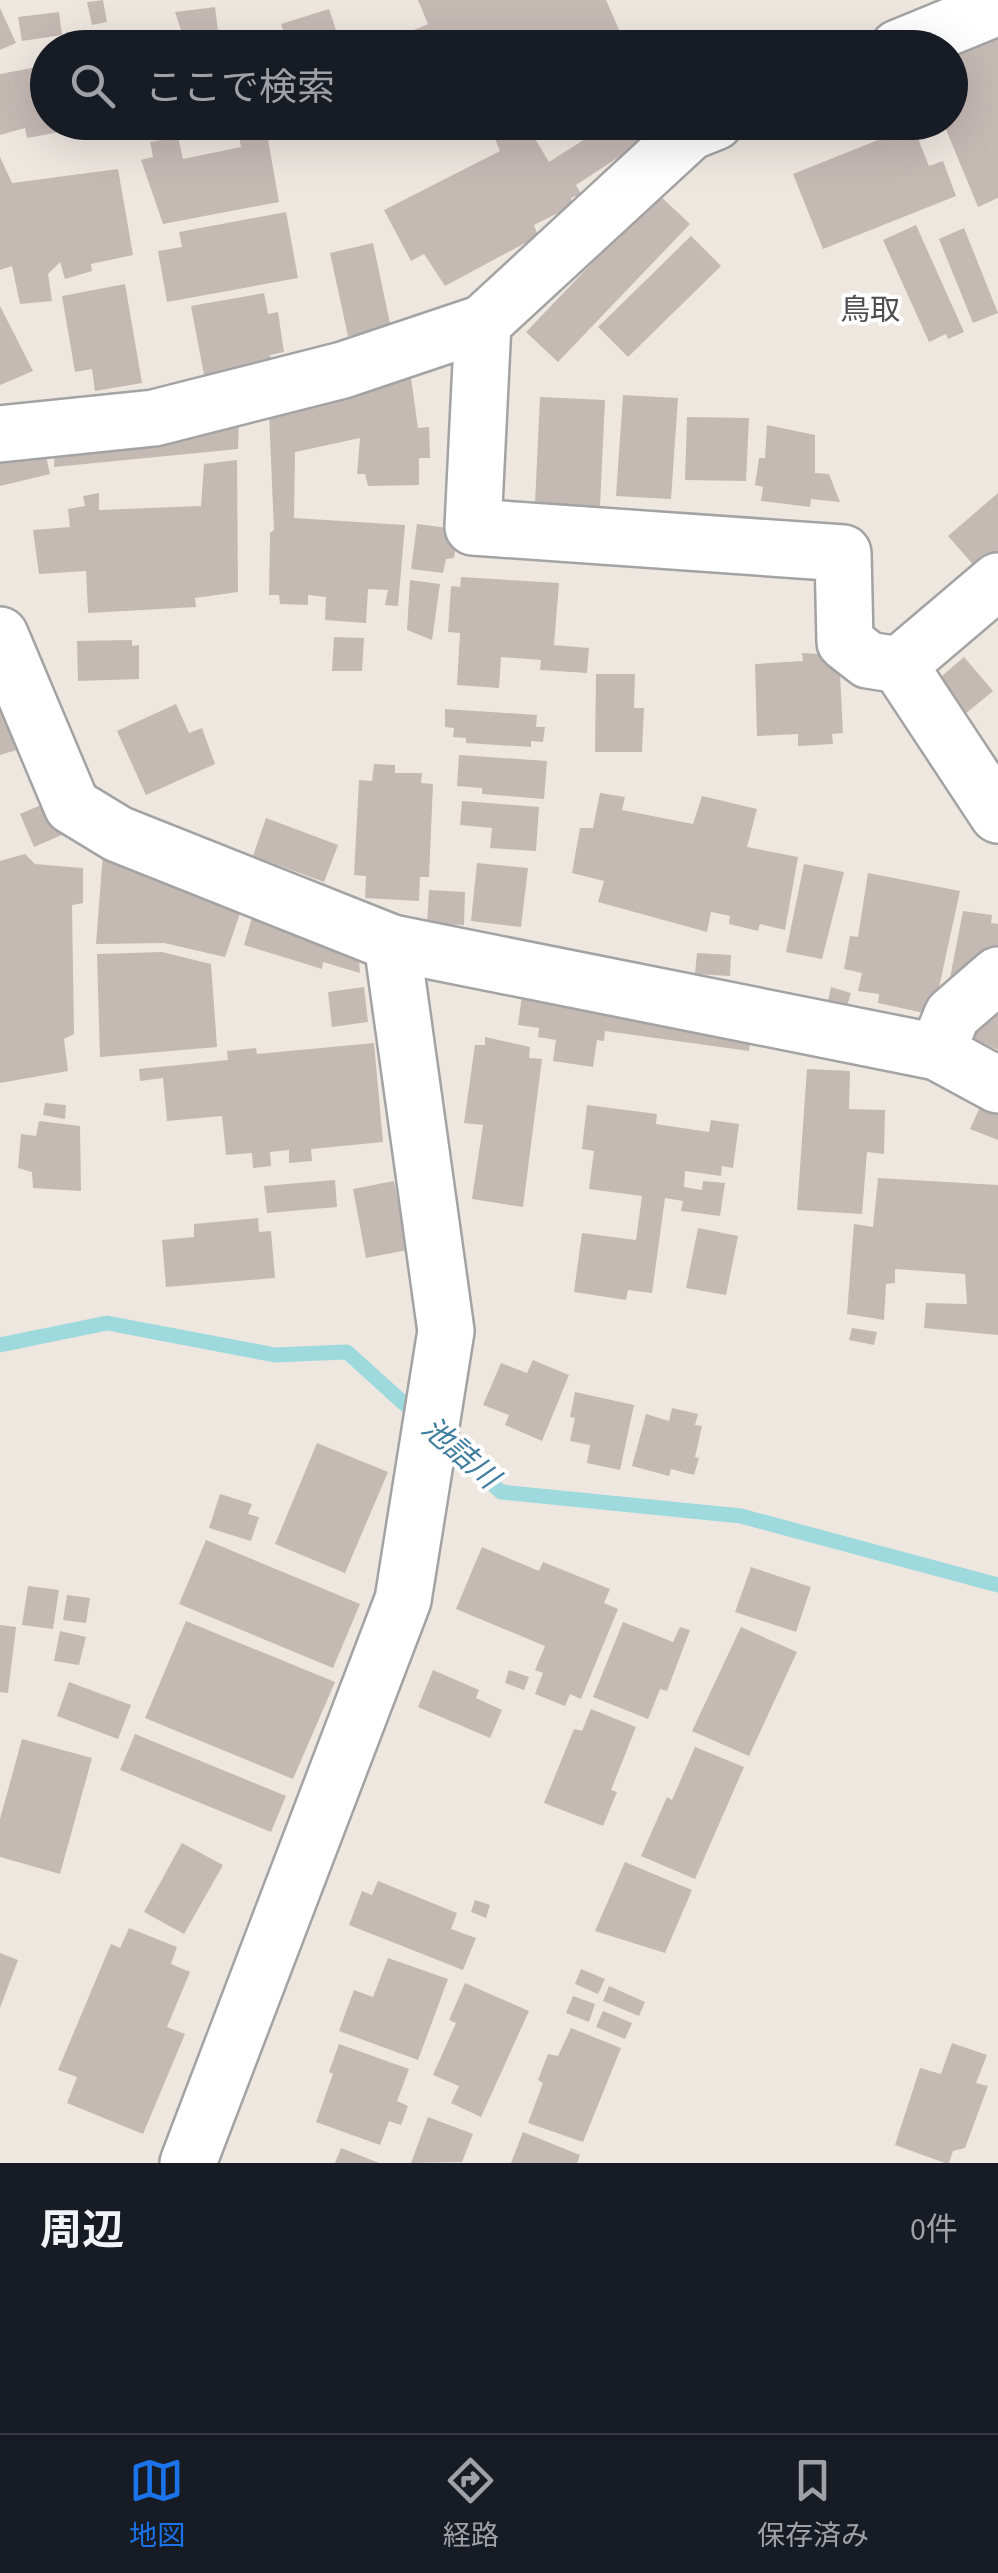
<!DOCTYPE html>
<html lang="ja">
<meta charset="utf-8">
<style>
body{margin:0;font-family:"Source Sans 3","Noto Sans JP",sans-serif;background:#20242c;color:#f1f3f6}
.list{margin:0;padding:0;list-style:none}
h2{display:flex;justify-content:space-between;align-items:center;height:130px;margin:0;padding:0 40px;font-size:42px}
h2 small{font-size:32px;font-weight:400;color:#9ea1a6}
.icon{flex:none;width:55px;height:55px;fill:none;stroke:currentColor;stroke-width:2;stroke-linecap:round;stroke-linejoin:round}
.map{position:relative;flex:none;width:998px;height:2163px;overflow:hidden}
.search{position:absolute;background:#171b24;box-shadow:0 10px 40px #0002;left:30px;right:30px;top:30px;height:110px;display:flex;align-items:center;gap:25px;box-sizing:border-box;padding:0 35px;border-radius:55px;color:#9ea1a6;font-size:38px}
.sheet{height:270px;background:#171b24}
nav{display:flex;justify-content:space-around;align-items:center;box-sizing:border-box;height:140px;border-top:2px solid #363941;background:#171b24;font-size:28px;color:#9ea1a6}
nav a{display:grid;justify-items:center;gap:5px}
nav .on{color:#1a73e8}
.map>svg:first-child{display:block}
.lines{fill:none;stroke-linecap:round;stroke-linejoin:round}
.stream{stroke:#9ed9de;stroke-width:15}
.building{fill:#c5b9b4}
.minor-casing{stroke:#a3a3a3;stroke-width:60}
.minor{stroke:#fff;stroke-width:55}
.labels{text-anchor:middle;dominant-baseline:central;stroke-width:8;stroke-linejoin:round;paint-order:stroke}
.neighbourhood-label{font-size:30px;fill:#4f4f4f;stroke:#fff}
.water-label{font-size:30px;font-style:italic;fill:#407d9e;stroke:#fff}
</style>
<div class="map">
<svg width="998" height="2163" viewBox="0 0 998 2163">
<rect width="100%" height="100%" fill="#eee7e0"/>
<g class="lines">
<g class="stream">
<polyline points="0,1345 107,1323 275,1355 347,1352 420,1418"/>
<polyline points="441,1437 501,1492 741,1516 998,1585"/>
</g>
</g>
<g class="building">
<polygon points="103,0 107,22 92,25 87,2"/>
<polygon points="418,0 606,0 627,48 415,48 409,32 428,24"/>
<polygon points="215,7 220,48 111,48 182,33 175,12"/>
<polygon points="0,8 16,43 0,50"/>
<polygon points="329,9 342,48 289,48 281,24"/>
<polygon points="59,12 62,35 22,41 18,17"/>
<polygon points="998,24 998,198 978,207 943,122 950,122 950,48"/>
<polygon points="249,32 251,48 234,48 232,34"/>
<polygon points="48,65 48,122 103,124 27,138 25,128 0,135 0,74"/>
<polygon points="236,122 265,122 279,202 163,224 141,160 153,157 150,142 178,137 183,159 241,147"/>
<polygon points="311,122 351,122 318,138"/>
<polygon points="488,122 525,122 549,162 612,122 656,122 660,130 576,185 581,194 571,198 572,206 534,225 538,236 445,286 424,254 411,261 384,210 500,151"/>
<polygon points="913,126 929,166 943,161 956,196 823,249 793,174"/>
<polygon points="0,157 12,183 118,169 133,255 91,264 92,271 65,279 60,262 48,274 52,301 20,304 12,266 0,270"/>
<polygon points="658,194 690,224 558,362 526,332"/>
<polygon points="286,212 298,278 167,302 158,251 182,247 179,232"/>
<polygon points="916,225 964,332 948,339 946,334 929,342 883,240"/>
<polygon points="964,228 998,313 973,323 939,239"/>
<polygon points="691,236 721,266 628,357 598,327"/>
<polygon points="373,243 391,328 348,336 330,253"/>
<polygon points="125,284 142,383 95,391 92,369 75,372 62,296"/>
<polygon points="264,293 268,314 278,312 284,352 270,355 271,363 204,375 191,306"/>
<polygon points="0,306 33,371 0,385"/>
<polygon points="411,378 418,428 429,427 430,458 419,458 419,485 368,486 365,474 357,474 360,438 295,452 294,518 405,525 398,606 385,605 388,590 368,589 366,623 325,620 326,597 308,595 308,605 280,604 279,595 269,595 270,533 274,530 269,413"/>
<polygon points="623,395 678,398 671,499 616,496"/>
<polygon points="540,397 605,400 600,507 535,504"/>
<polygon points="239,416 238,449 54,467 55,436"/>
<polygon points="687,417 749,418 746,481 685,480"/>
<polygon points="767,425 815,435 815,473 829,474 840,502 811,499 810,507 761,501 763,487 755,485 759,458 765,458"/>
<polygon points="43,443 50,474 0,486 0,445"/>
<polygon points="237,460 238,592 195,598 196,607 88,613 86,571 39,574 33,530 70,527 68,509 85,506 83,496 99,493 99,510 201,506 204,464"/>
<polygon points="998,493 998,551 977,569 948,536"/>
<polygon points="417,524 448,528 447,542 456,546 454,558 446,559 443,573 411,569"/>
<polygon points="461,577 559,583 554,645 589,648 587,673 540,670 541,660 501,657 499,688 457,685 460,633 448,632 451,586 460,587"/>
<polygon points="410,580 440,584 432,640 407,630"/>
<polygon points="334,637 364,638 362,671 332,671"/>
<polygon points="132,640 132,646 139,645 139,679 78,681 77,641"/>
<polygon points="802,653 839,655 843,733 832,734 833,744 798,746 798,734 757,736 755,664 803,661"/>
<polygon points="964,657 993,691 964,715 935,682"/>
<polygon points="596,674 635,674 634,708 644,708 642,752 595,752"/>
<polygon points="0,704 20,749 0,755"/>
<polygon points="176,704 189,733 202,728 215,764 146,795 117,731"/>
<polygon points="445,709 537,715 536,727 545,727 543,742 531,741 531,747 466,743 466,738 453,737 454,728 445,727"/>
<polygon points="459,755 547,761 544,799 482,794 482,788 457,786"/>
<polygon points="374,764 395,765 395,773 422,773 421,783 433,784 429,877 420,877 419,901 365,898 366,876 354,875 359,780 372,781"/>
<polygon points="600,793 625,797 622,810 693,824 702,796 757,809 747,847 798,857 785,930 760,924 758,931 729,924 730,916 711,912 707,932 598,902 604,881 572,873 580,828 593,828"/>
<polygon points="50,801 64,834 34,847 20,814"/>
<polygon points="462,801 539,807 536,851 490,848 492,828 460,825"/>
<polygon points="266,818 338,845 324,882 253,856"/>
<polygon points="103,852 246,896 225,957 164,943 96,944"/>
<polygon points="25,854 35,864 83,868 83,903 72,905 74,1034 64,1039 68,1071 0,1083 0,861"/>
<polygon points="477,863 528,868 521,927 471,921"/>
<polygon points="804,864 844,872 822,959 786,952"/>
<polygon points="868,873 960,891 933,1015 878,1003 879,994 858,991 862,973 844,969 850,936 858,937"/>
<polygon points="429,890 465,892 464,925 427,924"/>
<polygon points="257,900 357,938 360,973 323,962 322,969 244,945"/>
<polygon points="963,911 992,915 991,923 998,924 998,956 949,983"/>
<polygon points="162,952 211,964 217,1047 100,1057 97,954"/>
<polygon points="697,953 731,955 730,976 695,974"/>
<polygon points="364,987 368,1022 332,1027 328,992"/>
<polygon points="831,987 851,993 847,1006 828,1001"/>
<polygon points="523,988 753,1019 749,1051 605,1031 604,1041 597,1040 593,1067 553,1061 556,1040 538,1037 539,1028 518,1025"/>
<polygon points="993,1005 998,1006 998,1050 971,1038 975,1025 984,1027"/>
<polygon points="485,1037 530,1047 529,1058 542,1059 523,1207 472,1199 483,1125 464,1123 475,1045 485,1045"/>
<polygon points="374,1043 383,1142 311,1149 312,1161 289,1163 289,1150 270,1152 271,1166 253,1168 252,1153 226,1155 222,1116 167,1121 163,1078 140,1081 139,1069 228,1060 227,1051 256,1048 257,1054"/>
<polygon points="807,1069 850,1071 849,1109 885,1110 884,1154 867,1152 862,1214 797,1210"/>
<polygon points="45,1103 66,1105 65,1119 43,1115"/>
<polygon points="587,1105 657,1114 656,1124 709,1132 711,1120 739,1124 733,1168 722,1166 721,1176 685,1171 684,1187 702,1190 703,1181 725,1183 720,1216 681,1211 683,1201 665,1198 652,1293 628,1290 626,1300 574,1292 582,1233 636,1240 642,1196 589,1189 594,1151 582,1149"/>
<polygon points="980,1107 998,1115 998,1140 970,1129"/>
<polygon points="39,1121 80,1126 81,1191 33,1188 32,1172 18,1168 21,1134 36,1136"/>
<polygon points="878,1178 998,1185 998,1335 924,1328 926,1303 967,1304 965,1274 895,1269 895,1283 886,1284 884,1320 847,1314 854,1224 873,1227"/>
<polygon points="335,1180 337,1207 267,1213 264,1186"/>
<polygon points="394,1181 407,1250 366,1258 353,1189"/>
<polygon points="258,1218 259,1232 271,1231 275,1278 166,1287 162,1240 194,1237 194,1224"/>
<polygon points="698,1228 738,1236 726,1295 686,1288"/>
<polygon points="852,1328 877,1332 874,1345 849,1340"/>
<polygon points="533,1360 569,1375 542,1441 505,1425 509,1415 483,1405 501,1363 527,1373"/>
<polygon points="575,1392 634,1405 620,1470 587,1463 590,1445 570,1441 575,1418 570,1417"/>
<polygon points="672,1408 698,1414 695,1425 702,1426 695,1457 699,1458 694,1475 671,1469 669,1476 632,1466 646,1414 669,1421"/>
<polygon points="317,1443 388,1472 345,1573 275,1544"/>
<polygon points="220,1494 252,1504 248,1514 259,1517 251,1541 209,1528"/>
<polygon points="206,1540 360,1604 333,1668 179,1604"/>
<polygon points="482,1547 539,1571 543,1562 610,1589 604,1603 618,1609 581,1699 570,1694 565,1706 535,1694 543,1673 535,1670 545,1646 456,1609"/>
<polygon points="751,1567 811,1587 796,1632 735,1612"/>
<polygon points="28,1586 59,1590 53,1629 22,1625"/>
<polygon points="67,1595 90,1598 86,1623 63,1620"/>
<polygon points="186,1621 335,1682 293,1779 145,1718"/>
<polygon points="623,1622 673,1642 680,1627 690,1630 667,1691 660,1689 648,1719 593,1697"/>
<polygon points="0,1625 16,1627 8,1693 0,1692"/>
<polygon points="741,1627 797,1652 749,1756 692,1731"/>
<polygon points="60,1631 86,1637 79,1665 54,1661"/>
<polygon points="433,1670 479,1690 476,1698 502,1710 490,1738 418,1707"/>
<polygon points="509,1670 529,1677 524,1690 505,1683"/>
<polygon points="69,1682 131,1705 118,1739 57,1716"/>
<polygon points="591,1709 636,1727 611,1790 617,1792 603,1826 544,1803 574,1729 582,1731"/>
<polygon points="135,1734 286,1796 271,1832 120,1770"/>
<polygon points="22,1739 92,1758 60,1874 0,1857 0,1819"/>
<polygon points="695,1747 744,1767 695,1879 641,1856 667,1797 672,1800"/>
<polygon points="182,1843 223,1865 184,1934 144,1912"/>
<polygon points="625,1862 692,1890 665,1953 595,1931"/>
<polygon points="378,1881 457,1913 451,1929 476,1938 463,1970 349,1925 362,1891 372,1895"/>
<polygon points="475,1900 490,1905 486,1918 471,1912"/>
<polygon points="129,1928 177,1947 171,1964 190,1972 167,2027 185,2034 143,2134 67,2103 77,2077 58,2070 111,1944 120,1948"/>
<polygon points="0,1953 18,1960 0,2008"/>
<polygon points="388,1958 448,1979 418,2060 339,2031 354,1990 373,1997"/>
<polygon points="581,1969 605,1979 598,1994 575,1984"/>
<polygon points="465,1983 529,2011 481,2117 451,2103 459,2086 433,2075 456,2023 449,2020"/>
<polygon points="609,1986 645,2002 639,2016 603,2001"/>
<polygon points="573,1996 595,2004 589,2022 566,2013"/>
<polygon points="603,2011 632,2023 625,2039 596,2027"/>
<polygon points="571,2028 621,2048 583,2142 528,2123 543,2083 538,2080 548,2054 558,2056"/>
<polygon points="952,2043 987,2055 976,2083 988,2086 965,2148 953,2151 949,2163 945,2163 895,2145 920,2068 941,2074"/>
<polygon points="339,2044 409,2069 397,2101 408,2106 401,2125 389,2121 380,2145 316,2122 333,2074 329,2072"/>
<polygon points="428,2117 473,2134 462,2162 411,2163"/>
<polygon points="523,2132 580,2155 577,2163 511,2163"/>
<polygon points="341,2148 379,2163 335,2163"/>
</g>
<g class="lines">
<g class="minor-casing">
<g id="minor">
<polyline points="898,48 998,7"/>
<polyline points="483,323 473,527 843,553 845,642 868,660 899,665 998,815"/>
<polyline points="0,434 154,418 343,370 483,323 690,132 715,122"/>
<polyline points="0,635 72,806 118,834 392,943 937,1052 998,1085"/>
<polyline points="899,665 998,581"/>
<polyline points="937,1052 952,1015 998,975"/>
<polyline points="188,2163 403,1600 446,1331 392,943"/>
</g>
</g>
<use href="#minor" class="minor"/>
</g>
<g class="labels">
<g class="neighbourhood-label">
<text x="870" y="310">鳥取</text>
</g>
<g class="water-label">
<text transform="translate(460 1453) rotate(41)">池詰川</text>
</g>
</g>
</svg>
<div class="search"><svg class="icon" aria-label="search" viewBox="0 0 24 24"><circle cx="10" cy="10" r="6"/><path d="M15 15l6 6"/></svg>ここで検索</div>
</div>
<section class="sheet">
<h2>周辺<small>0件</small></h2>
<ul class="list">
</ul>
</section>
<nav>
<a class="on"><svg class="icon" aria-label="map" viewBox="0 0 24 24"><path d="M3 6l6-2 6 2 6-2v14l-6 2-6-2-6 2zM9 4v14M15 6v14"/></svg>地図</a>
<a><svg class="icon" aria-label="directions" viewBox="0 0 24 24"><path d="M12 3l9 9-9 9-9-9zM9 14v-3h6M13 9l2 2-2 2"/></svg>経路</a>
<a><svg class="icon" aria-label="saved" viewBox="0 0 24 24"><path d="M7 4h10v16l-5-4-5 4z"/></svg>保存済み</a>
</nav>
